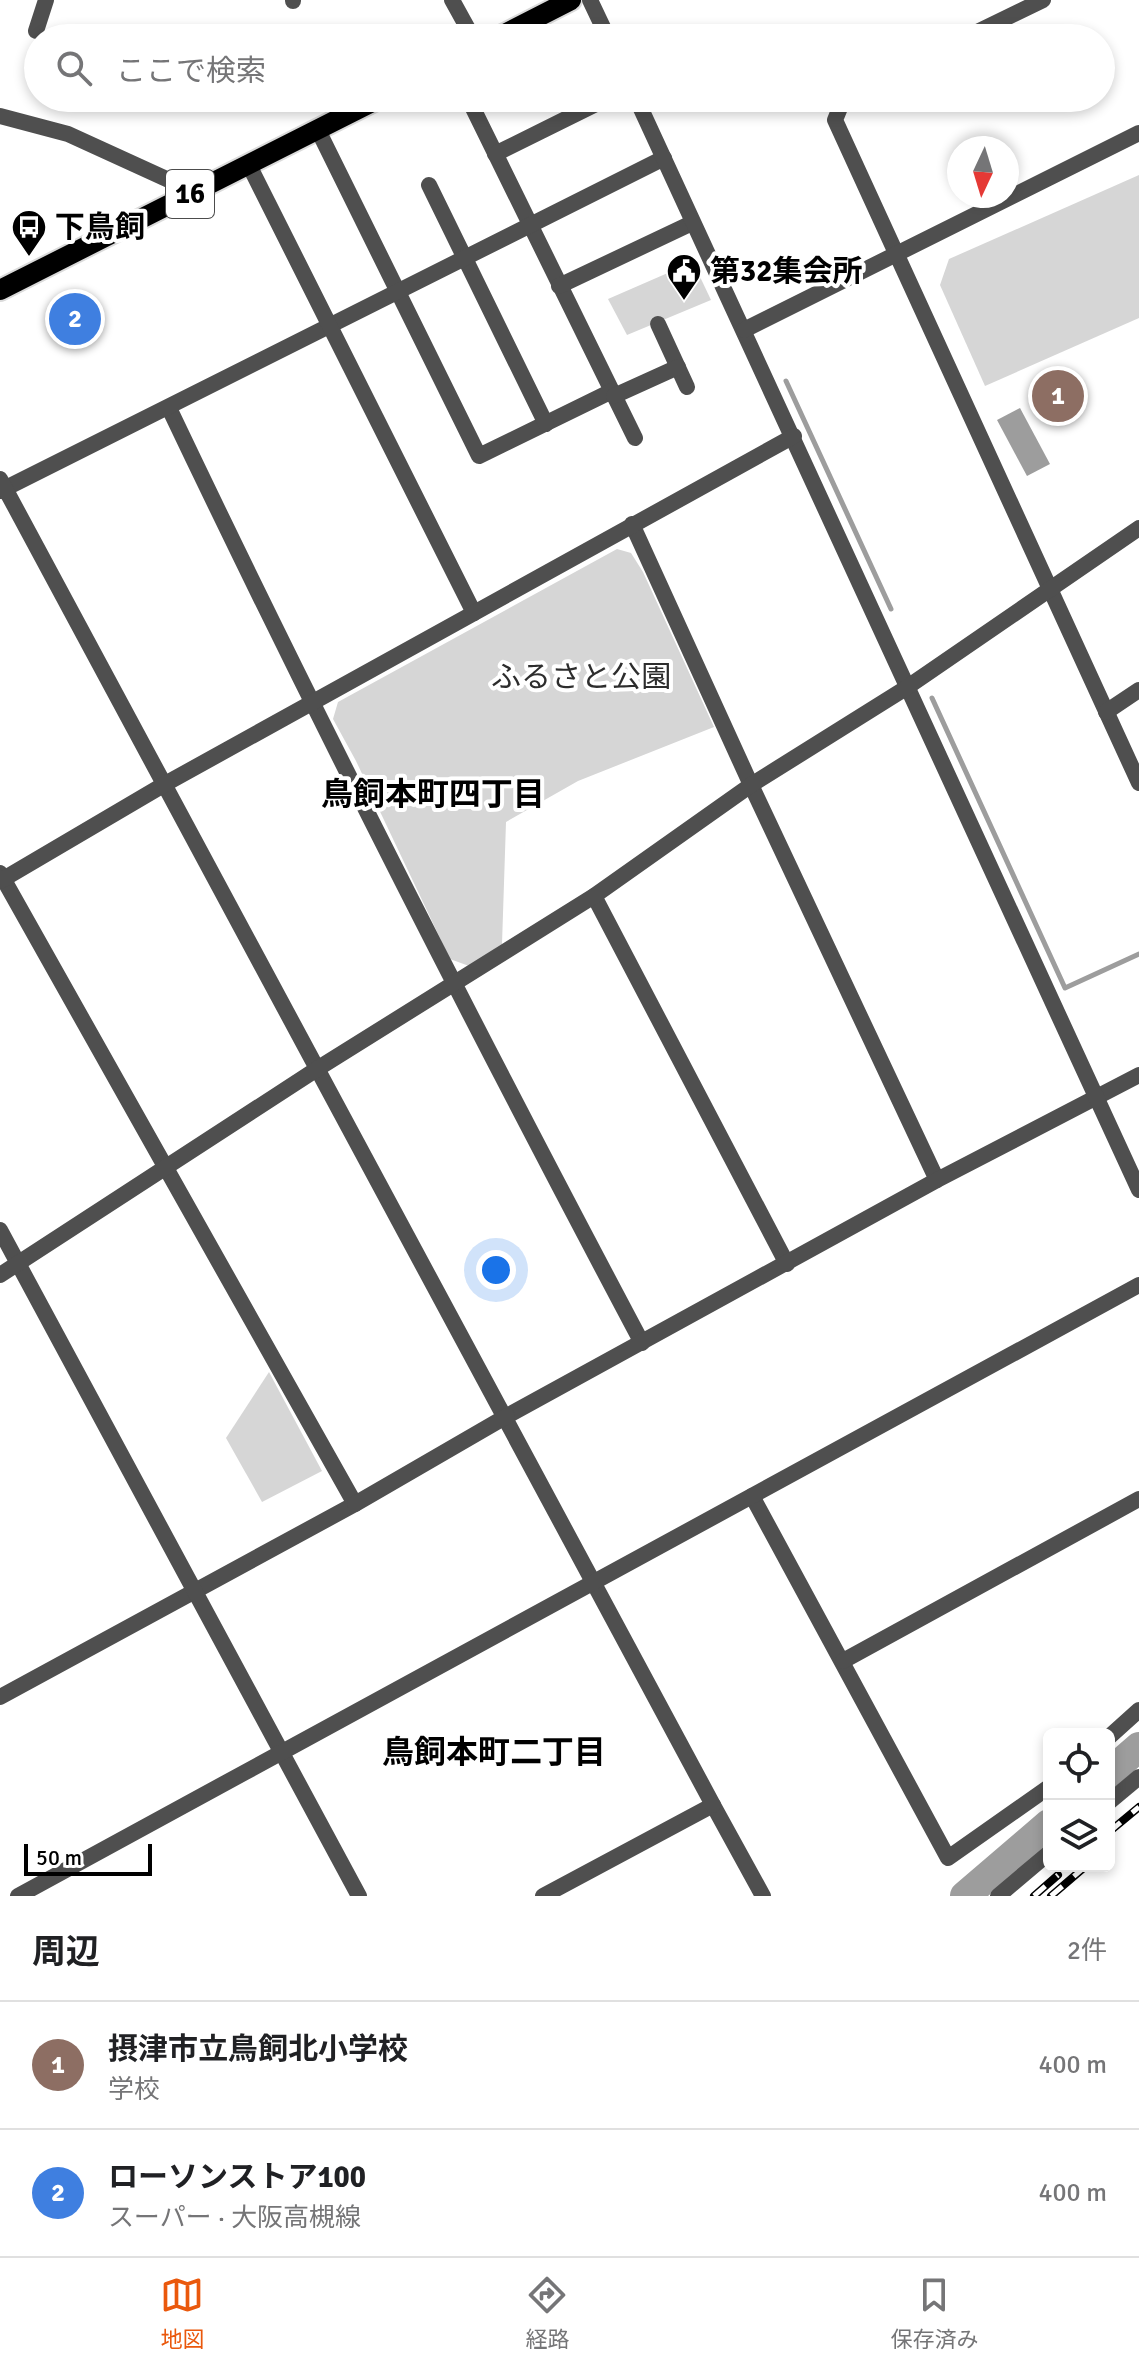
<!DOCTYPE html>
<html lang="ja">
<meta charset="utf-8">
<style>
body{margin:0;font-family:Signika,"Noto Sans JP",sans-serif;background:#f2f2f2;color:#202124}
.controls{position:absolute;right:24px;bottom:24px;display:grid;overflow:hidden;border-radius:12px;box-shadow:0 4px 12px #0003}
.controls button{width:72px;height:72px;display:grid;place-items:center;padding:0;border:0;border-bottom:2px solid #e0e0e0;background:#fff;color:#202124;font:40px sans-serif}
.compass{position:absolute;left:947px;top:136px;width:72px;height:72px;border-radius:50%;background:#fff;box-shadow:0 4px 12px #0003;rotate:184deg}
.scale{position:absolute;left:24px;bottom:20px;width:128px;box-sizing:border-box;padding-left:8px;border:4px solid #000;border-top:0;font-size:22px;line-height:28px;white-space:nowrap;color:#000;-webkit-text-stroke:6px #fff;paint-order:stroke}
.you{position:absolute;left:496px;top:1270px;width:28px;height:28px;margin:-20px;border:6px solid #fff;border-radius:50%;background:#1a73e8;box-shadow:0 0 0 12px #1a73e833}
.badge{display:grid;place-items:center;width:52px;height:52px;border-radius:50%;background:#ea580c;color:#fff;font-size:26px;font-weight:700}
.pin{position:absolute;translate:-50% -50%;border:4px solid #fff;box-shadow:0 2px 8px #0006}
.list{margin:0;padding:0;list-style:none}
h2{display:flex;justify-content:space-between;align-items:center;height:104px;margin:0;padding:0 32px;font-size:34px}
h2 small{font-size:26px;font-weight:400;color:#757577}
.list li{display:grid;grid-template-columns:52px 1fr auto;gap:24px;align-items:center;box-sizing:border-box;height:128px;padding:0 32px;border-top:2px solid #e0e0e0}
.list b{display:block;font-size:30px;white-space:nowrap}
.list p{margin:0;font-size:26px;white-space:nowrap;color:#757577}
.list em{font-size:26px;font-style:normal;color:#757577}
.icon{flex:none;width:44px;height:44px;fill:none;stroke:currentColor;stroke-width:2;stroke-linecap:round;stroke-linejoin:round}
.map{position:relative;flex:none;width:1139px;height:1896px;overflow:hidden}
.search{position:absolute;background:#fff;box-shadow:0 4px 12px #0003;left:24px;right:24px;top:24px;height:88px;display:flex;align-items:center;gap:20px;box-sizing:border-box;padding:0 28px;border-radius:44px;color:#757577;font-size:30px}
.sheet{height:360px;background:#fff}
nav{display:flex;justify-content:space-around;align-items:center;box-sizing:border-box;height:112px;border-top:2px solid #e0e0e0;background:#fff;font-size:22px;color:#757577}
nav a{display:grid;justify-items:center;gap:4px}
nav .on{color:#ea580c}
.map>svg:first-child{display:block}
.green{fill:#d6d6d6}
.water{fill:#9d9d9d}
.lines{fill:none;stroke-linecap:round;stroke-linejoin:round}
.stream{stroke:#9d9d9d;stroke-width:5}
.river{stroke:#9d9d9d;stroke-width:30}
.primary-casing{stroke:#dbdbdb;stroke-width:24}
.minor{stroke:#4f4f4f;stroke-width:16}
.tertiary{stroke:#4f4f4f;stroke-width:16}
.primary{stroke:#000;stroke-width:20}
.rail-casing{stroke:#000;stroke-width:8}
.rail{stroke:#fff;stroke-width:5;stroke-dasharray:15;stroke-linecap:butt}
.labels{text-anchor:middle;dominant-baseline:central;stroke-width:8;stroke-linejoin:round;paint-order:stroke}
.shield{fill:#fff;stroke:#4c4c4c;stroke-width:2}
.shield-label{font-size:28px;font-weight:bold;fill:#000}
.poi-label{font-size:30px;font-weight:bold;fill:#000;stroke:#fff;text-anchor:start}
.park-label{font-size:30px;fill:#2d2d2d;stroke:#fff}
.neighbourhood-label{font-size:32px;font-weight:bold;fill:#000;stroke:#fff}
</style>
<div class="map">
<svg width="1139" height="1896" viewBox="0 0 1139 1896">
<rect width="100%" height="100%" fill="#fff"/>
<g class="green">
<polygon points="1139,175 1139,318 985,386 940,285 949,259"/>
<polygon points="693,262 711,300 627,335 608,299"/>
<polygon points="617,549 631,553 643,572 714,727 578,781 506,822 502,944 469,966 450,959 356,761 333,719 338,702"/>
<polygon points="269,1372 322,1471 262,1502 226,1438"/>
</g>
<polygon class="water" points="1020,408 1050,464 1027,476 997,420"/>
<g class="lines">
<g class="stream">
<polyline points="786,381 891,609"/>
<polyline points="932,698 1065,988 1139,954"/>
</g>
<g class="river">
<polyline points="1109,1773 1139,1747"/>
<polyline points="965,1896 1049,1824"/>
</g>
<g class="primary-casing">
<g id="primary">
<polyline points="497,38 571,0"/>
<polyline points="0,290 380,98"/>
</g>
</g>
<g class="minor">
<polyline points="452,0 473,38"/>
<polyline points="293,1 293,0"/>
<polyline points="36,31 46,0"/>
<polyline points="965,38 1043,0"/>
<polyline points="468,98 635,438"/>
<polyline points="844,98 835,120 1139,783"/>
<polyline points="0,116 68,134 195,192"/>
<polyline points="318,130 479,456 612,391"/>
<polyline points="495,154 608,98"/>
<polyline points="429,185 546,424"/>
<polyline points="559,286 692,223"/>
<polyline points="658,324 687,387"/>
<polyline points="614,396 678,367"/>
<path d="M 169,408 C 319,723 478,1034 642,1343"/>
<polyline points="0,491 664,158"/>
<polyline points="1106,712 1139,690"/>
<polyline points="751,785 937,1180"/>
<polyline points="0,873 355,1504 0,1697"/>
<polyline points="594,896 787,1264"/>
<polyline points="0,1230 359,1896"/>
<polyline points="507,1416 937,1180 1139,1075"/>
<polyline points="752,1496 948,1858 1049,1787"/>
<polyline points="843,1661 1139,1499"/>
<polyline points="1109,1737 1139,1710"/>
<polyline points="543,1896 713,1805 763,1896"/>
</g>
<g class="tertiary">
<polyline points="590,0 608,38"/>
<polyline points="636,98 1139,1190"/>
<polyline points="249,165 474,613"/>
<polyline points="744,330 1139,133"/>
<polyline points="0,479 713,1805"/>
<polyline points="632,524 751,785"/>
<polyline points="0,881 165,784 794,436"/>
<polyline points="0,1275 317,1069 594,896 751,785 906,688 1139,528"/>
<polyline points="355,1504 507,1416"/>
<polyline points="1109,1802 1139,1777"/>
<polyline points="18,1896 1139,1285"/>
<polyline points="998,1896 1049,1853"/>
</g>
<use href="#primary" class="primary"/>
<g class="rail-casing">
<g id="rail">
<polyline points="1109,1832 1139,1807"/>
<polyline points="1034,1896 1058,1875"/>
<polyline points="1051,1896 1086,1866"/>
</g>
</g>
<use href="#rail" class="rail"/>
</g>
<defs>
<g id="bus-pin" transform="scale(1.8)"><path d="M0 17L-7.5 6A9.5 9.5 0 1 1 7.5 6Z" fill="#000" stroke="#fff"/><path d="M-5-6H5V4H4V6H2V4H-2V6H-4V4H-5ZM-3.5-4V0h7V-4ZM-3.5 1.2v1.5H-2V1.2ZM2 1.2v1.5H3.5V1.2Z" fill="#fff"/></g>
<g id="civic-pin" transform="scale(1.8)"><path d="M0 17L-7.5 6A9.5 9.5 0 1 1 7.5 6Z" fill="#000" stroke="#fff"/><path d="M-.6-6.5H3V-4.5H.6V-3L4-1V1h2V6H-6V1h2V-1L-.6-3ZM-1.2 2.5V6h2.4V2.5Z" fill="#fff"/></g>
</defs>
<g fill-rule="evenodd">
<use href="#bus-pin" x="29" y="227"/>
<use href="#civic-pin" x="684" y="271"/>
</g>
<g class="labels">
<rect class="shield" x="166" y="170" width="48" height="48" rx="6"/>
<g class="shield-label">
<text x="190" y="194">16</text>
</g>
<g class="poi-label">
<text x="55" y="227">下鳥飼</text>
<text x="710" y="271">第32集会所</text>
</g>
<g class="park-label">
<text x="581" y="677">ふるさと公園</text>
</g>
<g class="neighbourhood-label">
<text x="433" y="794">鳥飼本町四丁目</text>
<text x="494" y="1752">鳥飼本町二丁目</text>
</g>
</g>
</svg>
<div class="controls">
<button><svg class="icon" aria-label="locate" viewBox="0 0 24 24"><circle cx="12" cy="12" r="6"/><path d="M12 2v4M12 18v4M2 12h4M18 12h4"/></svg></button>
<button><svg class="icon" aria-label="layers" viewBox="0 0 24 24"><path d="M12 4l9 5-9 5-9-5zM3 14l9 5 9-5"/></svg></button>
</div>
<svg class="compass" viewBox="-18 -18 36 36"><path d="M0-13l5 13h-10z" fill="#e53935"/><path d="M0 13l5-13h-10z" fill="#757577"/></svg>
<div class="scale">50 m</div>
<div class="you"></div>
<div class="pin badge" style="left:1058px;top:396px;background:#8d6e63">1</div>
<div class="pin badge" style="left:75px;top:319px;background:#3f7fe0">2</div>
<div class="search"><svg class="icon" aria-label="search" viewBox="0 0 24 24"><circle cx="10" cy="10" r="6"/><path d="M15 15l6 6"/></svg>ここで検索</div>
</div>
<section class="sheet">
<h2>周辺<small>2件</small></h2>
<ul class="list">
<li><span class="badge" style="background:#8d6e63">1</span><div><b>摂津市立鳥飼北小学校</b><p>学校</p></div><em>400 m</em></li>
<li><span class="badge" style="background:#3f7fe0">2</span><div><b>ローソンストア100</b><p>スーパー · 大阪高槻線</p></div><em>400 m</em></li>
</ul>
</section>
<nav>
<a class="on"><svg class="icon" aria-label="map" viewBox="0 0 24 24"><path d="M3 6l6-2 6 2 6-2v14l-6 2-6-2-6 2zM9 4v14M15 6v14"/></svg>地図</a>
<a><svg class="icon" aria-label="directions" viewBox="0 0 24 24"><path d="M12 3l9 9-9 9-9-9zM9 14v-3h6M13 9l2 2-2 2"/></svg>経路</a>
<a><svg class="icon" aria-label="saved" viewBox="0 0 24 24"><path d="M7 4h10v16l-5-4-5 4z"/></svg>保存済み</a>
</nav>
